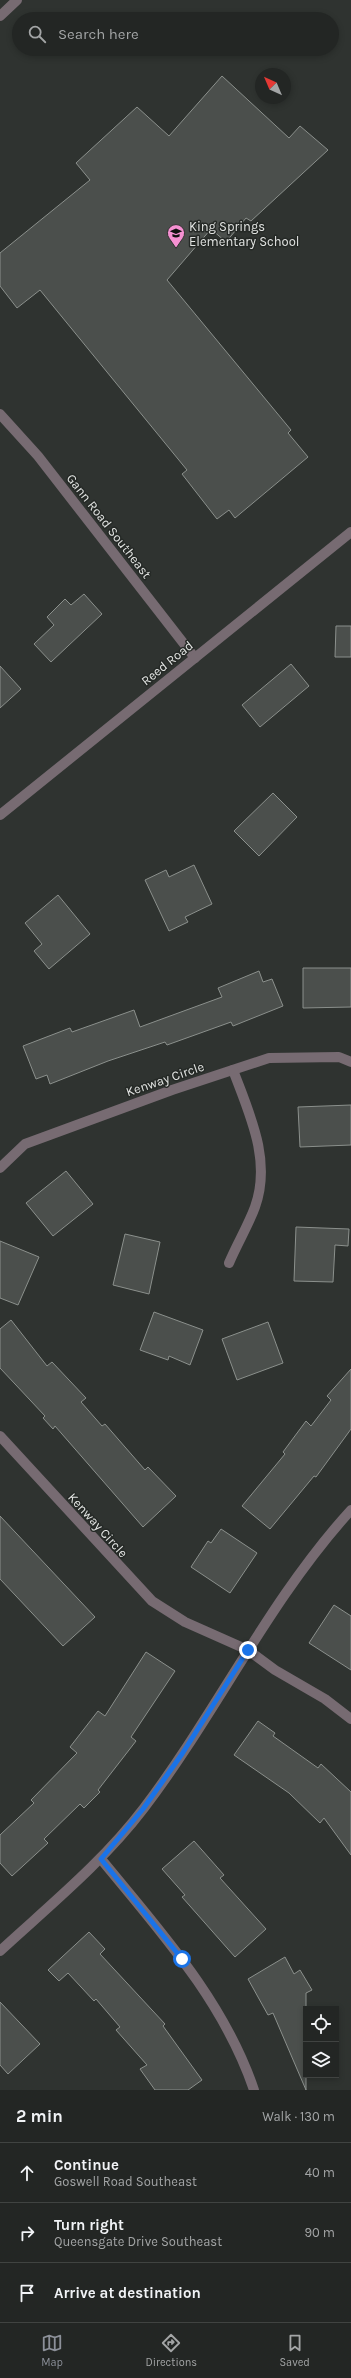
<!DOCTYPE html>
<meta charset="utf-8">
<style>
body{margin:0;font-family:Karla,sans-serif;background:#2b2e2c;color:#f1f3f6}
.controls{position:absolute;right:12px;bottom:12px;display:grid;overflow:hidden;border-radius:0px;box-shadow:0 2px 6px #0003}
.controls button{width:36px;height:36px;display:grid;place-items:center;padding:0;border:0;border-bottom:1px solid #404341;background:#232624;color:#f1f3f6;font:20px sans-serif}
.compass{position:absolute;left:255px;top:68px;width:36px;height:36px;border-radius:50%;background:#232624;box-shadow:0 2px 6px #0003;rotate:316deg}
.stop{position:absolute;width:12px;height:12px;margin:-9px;border:3px solid #1a73e8;border-radius:50%;background:#fff}
.stop.end{background:#1a73e8;border-color:#fff;box-shadow:0 1px 4px #0008}
.list{margin:0;padding:0;list-style:none}
h2{display:flex;justify-content:space-between;align-items:center;height:52px;margin:0;padding:0 16px;font-size:17px}
h2 small{font-size:13px;font-weight:400;color:#a3a5a6}
.list li{display:grid;grid-template-columns:26px 1fr auto;gap:12px;align-items:center;box-sizing:border-box;height:60px;padding:0 16px;border-top:1px solid #404341}
.list b{display:block;font-size:15px;white-space:nowrap}
.list p{margin:0;font-size:13px;white-space:nowrap;color:#a3a5a6}
.list em{font-size:13px;font-style:normal;color:#a3a5a6}
.icon{flex:none;width:22px;height:22px;fill:none;stroke:currentColor;stroke-width:2;stroke-linecap:round;stroke-linejoin:round}
.map{position:relative;flex:none;width:351px;height:2090px;overflow:hidden}
.search{position:absolute;background:#232624;box-shadow:0 2px 6px #0003;left:12px;right:12px;top:12px;height:44px;display:flex;align-items:center;gap:10px;box-sizing:border-box;padding:0 14px;border-radius:22px;color:#a3a5a6;font-size:15px}
.sheet{height:232px;background:#232624}
nav{display:flex;justify-content:space-around;align-items:center;box-sizing:border-box;height:56px;border-top:1px solid #404341;background:#232624;font-size:11px;color:#a3a5a6}
nav a{display:grid;justify-items:center;gap:2px}
nav .on{color:#8c9099}
.map>svg:first-child{display:block}
.building{fill:#4b4f4c;stroke:#8b908c}
.lines{fill:none;stroke-linecap:round;stroke-linejoin:round}
.minor{stroke:#776b72;stroke-width:10}
.route{stroke:#1a73e8;stroke-width:5}
.labels{text-anchor:middle;dominant-baseline:central;stroke-width:3;stroke-linejoin:round;paint-order:stroke}
.poi-label{font-size:13px;fill:#e2e4e2;stroke:#252926;text-anchor:start}
.street-label{font-size:13px;fill:#e2e4e2;stroke:#252926}
</style>
<div class="map">
<svg width="351" height="2090" viewBox="0 0 351 2090">
<rect width="100%" height="100%" fill="#2f3330"/>
<g class="building">
<polygon points="222,76 289,138 300,126 328,150 251,221 246,218 226,242 211,229 167,280 291,430 288,433 308,457 235,518 229,510 217,519 182,474 187,470 40,290 17,308 0,286 0,253 90,180 76,163 137,107 169,136"/>
<polygon points="84,594 102,614 51,662 34,644 54,625 47,617 65,599 71,605"/>
<polygon points="336,626 351,626 351,657 335,657"/>
<polygon points="291,664 309,686 260,727 242,705"/>
<polygon points="0,666 21,689 0,708"/>
<polygon points="273,793 297,817 259,856 234,831"/>
<polygon points="194,865 212,904 185,917 188,922 169,931 145,880 166,870 169,877"/>
<polygon points="58,895 90,934 49,969 34,951 42,944 25,923"/>
<polygon points="303,968 351,968 351,1007 303,1008"/>
<polygon points="259,971 263,982 272,979 283,1006 233,1026 231,1022 167,1045 165,1042 108,1061 50,1084 47,1075 36,1079 23,1046 70,1028 72,1032 134,1010 140,1027 222,997 218,988"/>
<polygon points="351,1105 351,1145 300,1147 298,1107"/>
<polygon points="66,1171 93,1204 53,1236 26,1203"/>
<polygon points="296,1227 349,1229 348,1246 335,1245 333,1282 294,1281"/>
<polygon points="125,1234 160,1242 149,1294 113,1285"/>
<polygon points="0,1241 39,1257 18,1305 0,1298"/>
<polygon points="154,1312 203,1330 190,1365 169,1356 168,1360 140,1350"/>
<polygon points="11,1320 47,1366 52,1362 86,1398 81,1402 102,1426 105,1424 145,1470 148,1467 176,1496 143,1527 55,1426 53,1429 43,1418 45,1416 0,1368 0,1329"/>
<polygon points="268,1322 283,1363 237,1380 222,1339"/>
<polygon points="351,1369 351,1429 316,1477 314,1476 270,1529 242,1506 285,1454 283,1452 306,1421 311,1426 331,1400 327,1396"/>
<polygon points="0,1516 95,1617 63,1646 0,1579"/>
<polygon points="221,1529 257,1553 230,1593 191,1567 208,1541 211,1543"/>
<polygon points="334,1605 351,1616 351,1670 309,1643"/>
<polygon points="146,1652 175,1671 131,1737 136,1741 98,1790 100,1792 84,1808 80,1804 44,1839 48,1843 12,1876 0,1863 0,1835 34,1803 31,1800 77,1753 70,1747 98,1711 105,1716"/>
<polygon points="258,1721 275,1733 273,1736 318,1768 321,1764 351,1792 351,1855 324,1818 320,1823 289,1793 234,1755"/>
<polygon points="194,1841 224,1875 220,1878 266,1929 235,1957 182,1897 185,1895 162,1869"/>
<polygon points="89,1932 105,1949 100,1954 165,2024 163,2026 202,2080 188,2090 155,2090 140,2069 147,2065 116,2030 120,2027 96,1999 94,2001 68,1973 59,1981 48,1970"/>
<polygon points="285,1957 294,1974 300,1970 312,1990 306,1993 306,2090 273,2013 268,2015 248,1979"/>
<polygon points="0,2002 40,2044 8,2074 0,2065"/>
</g>
<g class="lines">
<g class="minor">
<polyline points="0,16 17,0"/>
<polyline points="0,414 38,456 195,658"/>
<polyline points="0,815 351,532"/>
<polyline points="0,1168 25,1144 172,1090 269,1058 339,1057 351,1062"/>
<path d="M 229,1263 C 237,1244 248,1226 255,1207 C 272,1160 249,1113 233,1070"/>
<polyline points="0,1436 152,1601 185,1622 248,1650 275,1670 325,1699 351,1719"/>
<path d="M 101,1859 C 160,1931 224,2001 254,2090"/>
<path d="M 0,1951 C 50,1905 103,1862 144,1808 C 217,1712 269,1600 351,1510"/>
</g>
</g>
<g class="lines">
<polyline class="route" points="182,1959 101,1859 143,1809 182,1754 248,1650"/>
</g>
<defs>
<g id="school-pin" transform="scale(0.9)"><path d="M0 17L-7.5 6A9.5 9.5 0 1 1 7.5 6Z" fill="#f591d2" stroke="#252926"/><path d="M0-5L7-2L0 1L-7-2ZM-4 1L0 2.5L4 1V4Q0 6-4 4Z" fill="#111"/></g>
</defs>
<g fill-rule="evenodd">
<use href="#school-pin" x="176" y="233"/>
</g>
<g class="labels">
<g class="poi-label">
<text x="189" y="226">King Springs<tspan x="189" dy="15">Elementary School</tspan></text>
</g>
<g class="street-label">
<text transform="translate(109 526) rotate(52)">Gann Road Southeast</text>
<text transform="translate(167 663) rotate(-39)">Reed Road</text>
<text transform="translate(165 1079) rotate(-19)">Kenway Circle</text>
<text transform="translate(98 1525) rotate(48)">Kenway Circle</text>
</g>
</g>
</svg>
<div class="controls">
<button><svg class="icon" aria-label="locate" viewBox="0 0 24 24"><circle cx="12" cy="12" r="6"/><path d="M12 2v4M12 18v4M2 12h4M18 12h4"/></svg></button>
<button><svg class="icon" aria-label="layers" viewBox="0 0 24 24"><path d="M12 4l9 5-9 5-9-5zM3 14l9 5 9-5"/></svg></button>
</div>
<svg class="compass" viewBox="-18 -18 36 36"><path d="M0-13l5 13h-10z" fill="#e53935"/><path d="M0 13l5-13h-10z" fill="#a3a5a6"/></svg>
<div class="stop" style="left:182px;top:1959px"></div>
<div class="stop end" style="left:248px;top:1650px"></div>
<div class="search"><svg class="icon" aria-label="search" viewBox="0 0 24 24"><circle cx="10" cy="10" r="6"/><path d="M15 15l6 6"/></svg>Search here</div>
</div>
<section class="sheet">
<h2>2 min<small>Walk · 130 m</small></h2>
<ul class="list">
<li><svg class="icon" aria-label="ahead" viewBox="0 0 24 24"><path d="M12 20V5M6 11l6-6 6 6"/></svg><div><b>Continue</b><p>Goswell Road Southeast</p></div><em>40 m</em></li>
<li><svg class="icon" aria-label="right" viewBox="0 0 24 24"><path d="M7 20v-9h11M14 6l5 5-5 5"/></svg><div><b>Turn right</b><p>Queensgate Drive Southeast</p></div><em>90 m</em></li>
<li><svg class="icon" aria-label="arrive" viewBox="0 0 24 24"><path d="M6 21V4h12l-3 4 3 4H6"/></svg><div><b>Arrive at destination</b></div></li>
</ul>
</section>
<nav>
<a class="on"><svg class="icon" aria-label="map" viewBox="0 0 24 24"><path d="M3 6l6-2 6 2 6-2v14l-6 2-6-2-6 2zM9 4v14M15 6v14"/></svg>Map</a>
<a><svg class="icon" aria-label="directions" viewBox="0 0 24 24"><path d="M12 3l9 9-9 9-9-9zM9 14v-3h6M13 9l2 2-2 2"/></svg>Directions</a>
<a><svg class="icon" aria-label="saved" viewBox="0 0 24 24"><path d="M7 4h10v16l-5-4-5 4z"/></svg>Saved</a>
</nav>
